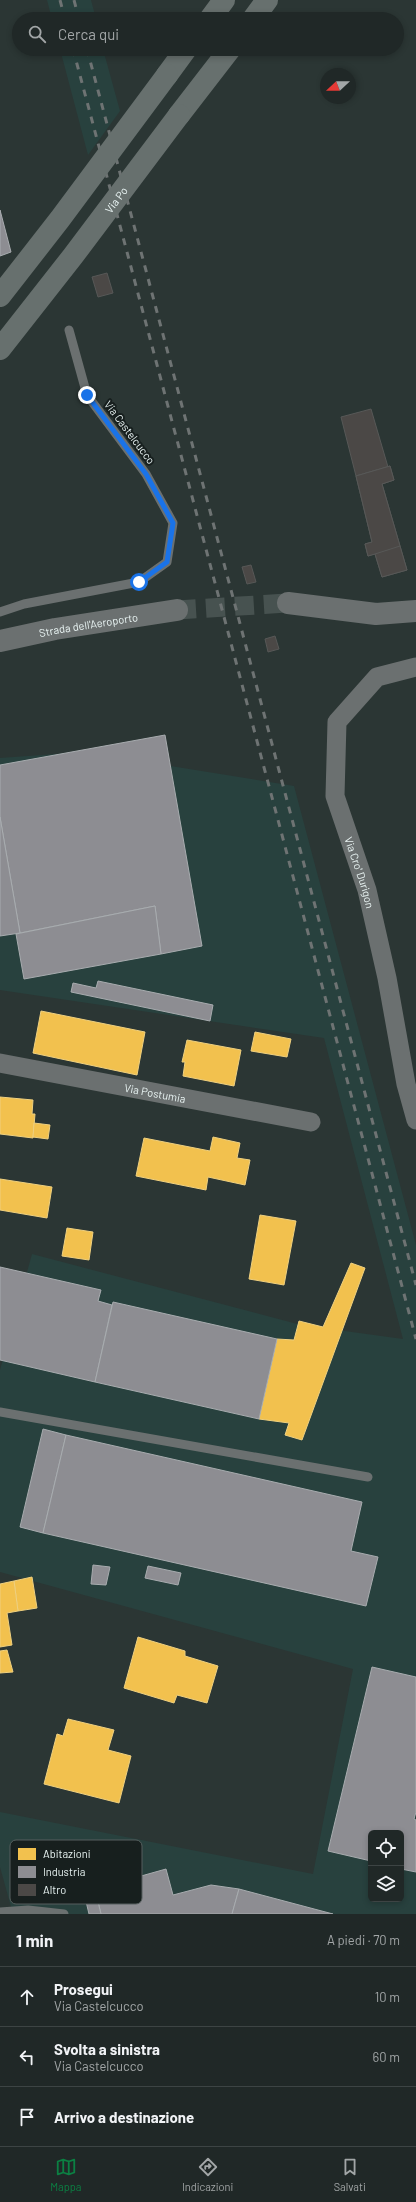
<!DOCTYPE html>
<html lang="it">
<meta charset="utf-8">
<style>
body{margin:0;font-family:Barlow,sans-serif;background:#2d3433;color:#f1f3f6}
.controls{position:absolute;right:12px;bottom:12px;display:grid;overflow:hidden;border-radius:6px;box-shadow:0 2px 6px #0003}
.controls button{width:36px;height:36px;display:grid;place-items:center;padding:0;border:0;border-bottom:1px solid #3d4444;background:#202827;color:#f1f3f6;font:20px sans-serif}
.compass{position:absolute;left:320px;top:68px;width:36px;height:36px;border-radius:50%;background:#202827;box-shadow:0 2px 6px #0003;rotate:248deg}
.stop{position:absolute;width:12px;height:12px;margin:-9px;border:3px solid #1a73e8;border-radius:50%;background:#fff}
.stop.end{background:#1a73e8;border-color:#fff;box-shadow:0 1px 4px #0008}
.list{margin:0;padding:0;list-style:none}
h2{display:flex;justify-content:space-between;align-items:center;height:52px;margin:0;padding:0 16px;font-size:17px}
h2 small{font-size:13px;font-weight:400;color:#a2a6a7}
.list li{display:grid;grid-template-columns:26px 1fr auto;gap:12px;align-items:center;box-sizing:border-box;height:60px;padding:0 16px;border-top:1px solid #3d4444}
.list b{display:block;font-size:15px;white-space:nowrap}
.list p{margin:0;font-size:13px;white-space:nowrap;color:#a2a6a7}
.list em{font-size:13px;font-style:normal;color:#a2a6a7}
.icon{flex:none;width:22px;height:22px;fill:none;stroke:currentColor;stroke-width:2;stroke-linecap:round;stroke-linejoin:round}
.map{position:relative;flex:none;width:416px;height:1914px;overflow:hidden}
.search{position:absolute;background:#202827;box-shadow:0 2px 6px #0003;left:12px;right:12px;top:12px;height:44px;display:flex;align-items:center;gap:10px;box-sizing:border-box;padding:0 14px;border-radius:22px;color:#a2a6a7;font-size:15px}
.sheet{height:232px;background:#202827}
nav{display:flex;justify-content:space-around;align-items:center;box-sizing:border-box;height:56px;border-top:1px solid #3d4444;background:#202827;font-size:11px;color:#a2a6a7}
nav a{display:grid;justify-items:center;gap:2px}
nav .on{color:#0b8043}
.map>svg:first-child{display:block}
.built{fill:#28413e;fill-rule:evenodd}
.homes{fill:#f2c14e;stroke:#efd07f}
.industry{fill:#8d8d92;stroke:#a8acaf}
.building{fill:#4b4846;stroke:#575857}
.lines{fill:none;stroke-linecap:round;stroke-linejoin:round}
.minor-tunnel{stroke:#475250;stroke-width:19;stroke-dasharray:19 10;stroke-linecap:butt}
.service{stroke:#6b7070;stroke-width:9}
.minor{stroke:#6b7070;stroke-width:19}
.tertiary{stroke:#6b7070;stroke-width:22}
.trunk{stroke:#67706e;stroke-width:22}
.rail{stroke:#6e7373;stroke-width:3;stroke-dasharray:7 7;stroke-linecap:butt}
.trunk-bridge{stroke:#67706e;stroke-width:22}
.route{stroke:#1a73e8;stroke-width:5}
.labels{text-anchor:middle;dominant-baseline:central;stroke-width:4;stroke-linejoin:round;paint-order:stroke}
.street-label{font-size:11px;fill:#e8f3f2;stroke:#171f1e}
.key{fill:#171f1e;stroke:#565f5e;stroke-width:1}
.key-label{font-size:11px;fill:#e8f3f2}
</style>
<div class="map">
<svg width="416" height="1914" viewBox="0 0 416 1914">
<rect width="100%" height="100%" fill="#2b3634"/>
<g class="built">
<polygon points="47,0 91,0 96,19 52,19"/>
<polygon points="60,49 103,49 120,111 88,155"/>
<path d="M 84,752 L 294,786 L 416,1245 L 416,1914 L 13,1914 L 0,1867 L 0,1812 L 313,1874 L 353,1669 L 0,1572 L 0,1370 L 32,1254 L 301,1325 L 403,1339 L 324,1038 L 0,990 L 0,758 ZM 371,1833 L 401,1833 L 401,1899 L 371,1899 Z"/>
</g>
<g class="homes">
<polygon points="41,1011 145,1032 137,1075 33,1053"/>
<polygon points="255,1032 291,1039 287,1057 251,1051"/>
<polygon points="187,1040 241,1050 234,1086 183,1076 185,1062 182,1062"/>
<polygon points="0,1097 33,1100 32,1114 35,1114 33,1138 0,1134"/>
<polygon points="34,1123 50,1125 48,1139 33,1137"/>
<polygon points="213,1137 240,1143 237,1158 250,1160 245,1185 208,1177 206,1190 136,1176 144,1138 210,1151"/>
<polygon points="0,1179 52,1187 47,1218 0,1210"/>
<polygon points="260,1215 296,1221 284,1285 249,1279"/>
<polygon points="67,1228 93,1232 89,1260 62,1256"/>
<polygon points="351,1263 365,1268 302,1440 285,1435 289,1423 259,1419 277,1339 294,1340 299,1321 323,1327"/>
<polygon points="32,1577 37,1608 18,1611 14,1581"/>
<polygon points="14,1581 18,1611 7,1613 12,1645 0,1647 0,1584"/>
<polygon points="138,1637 185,1651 185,1656 218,1666 207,1703 177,1695 174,1703 124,1688"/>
<polygon points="7,1650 13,1672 0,1673 0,1651"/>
<polygon points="68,1719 114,1730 108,1750 131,1756 119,1803 44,1784 57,1734 63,1736"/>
</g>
<g class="industry">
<polygon points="0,210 11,252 0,256"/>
<polygon points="165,735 202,946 161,954 155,906 20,933 0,817 0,765"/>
<polygon points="0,817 20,933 0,936"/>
<polygon points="155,906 161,954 24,979 16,934"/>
<polygon points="98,981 213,1005 210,1021 71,992 73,983 96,988"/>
<polygon points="0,1267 101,1290 98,1301 112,1305 95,1382 0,1360"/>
<polygon points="113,1302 277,1339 259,1419 95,1382"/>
<polygon points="43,1429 66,1435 43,1533 20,1527"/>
<polygon points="66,1435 362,1502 351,1551 378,1557 366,1606 43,1533"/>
<polygon points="93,1565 110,1567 106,1585 91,1584"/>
<polygon points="148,1566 181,1573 178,1585 145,1578"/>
<polygon points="372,1667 416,1677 416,1812 414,1819 416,1820 416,1872 401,1869 401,1833 371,1833 371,1861 328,1851"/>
<polygon points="166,1869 173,1895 211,1885 239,1889 232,1914 101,1914 95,1889"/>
<polygon points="239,1889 333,1914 232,1914"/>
<polygon points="95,1890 101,1914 89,1914 84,1893"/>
</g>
<g class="building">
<polygon points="107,273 113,293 98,297 92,277"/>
<polygon points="371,409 388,467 356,476 341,417"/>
<polygon points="390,466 394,480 382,484 400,546 368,556 365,544 372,542 356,476"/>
<polygon points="390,466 394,480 382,484 407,570 382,577 375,554 368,556 365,544 372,542 356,476"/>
<polygon points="400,546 407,570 382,577 375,554"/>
<polygon points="251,565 256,582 247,584 242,567"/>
<polygon points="275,636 279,649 268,652 265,639"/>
</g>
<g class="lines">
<polyline class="minor-tunnel" points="177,610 288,603"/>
<g class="service">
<polyline points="0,612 24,604 139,582 167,562 173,523 146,474 87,395 69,330"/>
<polyline points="0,1412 368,1477"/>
<polyline points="0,1912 28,1910 64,1914"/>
</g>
<g class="minor">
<path id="s1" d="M 416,667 L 377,677 L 337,722 L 335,796 L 367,890 L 387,978 L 406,1084 L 416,1120"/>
<path id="s2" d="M 0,1063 L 311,1122"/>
</g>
<g class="tertiary">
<polyline points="288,603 376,614 416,611"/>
<path id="s3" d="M 0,641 L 55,629 L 177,610"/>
</g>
<g class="trunk">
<polyline points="210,19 224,0"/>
<polyline points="253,19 267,0"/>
<polyline points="167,75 186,49"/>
<polyline points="179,115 230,49"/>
</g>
<g class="rail">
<polyline points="60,0 65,19"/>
<polyline points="74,0 79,19"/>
<polyline points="73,49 416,1339"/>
<polyline points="87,49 416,1285"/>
</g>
<g class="trunk-bridge">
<polyline points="0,296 60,219 167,75"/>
<path id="s4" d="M 0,349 L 73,256 L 179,115"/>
</g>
</g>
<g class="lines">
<polyline class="route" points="87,395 146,474 173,523 167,562 139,582"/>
</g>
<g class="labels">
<g class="street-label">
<text stroke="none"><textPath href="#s4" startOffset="189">Via Po</textPath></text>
<text transform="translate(130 432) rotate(53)">Via Castelcucco</text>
<text stroke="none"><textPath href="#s3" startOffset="90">Strada dell'Aeroporto</textPath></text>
<text stroke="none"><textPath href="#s1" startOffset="255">Via Cro' Durigon</textPath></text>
<text stroke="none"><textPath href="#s2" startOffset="158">Via Postumia</textPath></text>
</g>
</g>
<rect x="10" y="1840" width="132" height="64" rx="6" class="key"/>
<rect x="18" y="1848" width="18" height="12" fill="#f2c14e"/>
<rect x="18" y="1866" width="18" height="12" fill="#8d8d92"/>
<rect x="18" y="1884" width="18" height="12" fill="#4b4846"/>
<g class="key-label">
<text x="43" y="1858">Abitazioni</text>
<text x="43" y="1876">Industria</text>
<text x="43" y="1894">Altro</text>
</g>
</svg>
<div class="controls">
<button><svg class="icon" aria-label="locate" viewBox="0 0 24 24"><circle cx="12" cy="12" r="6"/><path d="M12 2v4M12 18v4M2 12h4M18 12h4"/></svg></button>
<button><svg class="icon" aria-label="layers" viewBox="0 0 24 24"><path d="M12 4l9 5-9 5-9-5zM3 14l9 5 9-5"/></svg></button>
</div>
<svg class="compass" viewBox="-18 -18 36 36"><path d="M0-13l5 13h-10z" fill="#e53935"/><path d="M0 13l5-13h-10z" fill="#a2a6a7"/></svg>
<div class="stop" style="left:139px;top:582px"></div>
<div class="stop end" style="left:87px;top:395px"></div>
<div class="search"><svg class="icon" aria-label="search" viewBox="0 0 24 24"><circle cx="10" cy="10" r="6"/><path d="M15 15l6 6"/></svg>Cerca qui</div>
</div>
<section class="sheet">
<h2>1 min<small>A piedi · 70 m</small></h2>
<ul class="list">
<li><svg class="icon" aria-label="ahead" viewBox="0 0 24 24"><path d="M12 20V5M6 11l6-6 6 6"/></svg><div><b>Prosegui</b><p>Via Castelcucco</p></div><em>10 m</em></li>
<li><svg class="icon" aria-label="left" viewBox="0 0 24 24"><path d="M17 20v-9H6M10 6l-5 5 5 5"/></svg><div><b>Svolta a sinistra</b><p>Via Castelcucco</p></div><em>60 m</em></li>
<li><svg class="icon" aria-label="arrive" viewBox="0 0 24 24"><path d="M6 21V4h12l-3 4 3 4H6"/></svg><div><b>Arrivo a destinazione</b></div></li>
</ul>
</section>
<nav>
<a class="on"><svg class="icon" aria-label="map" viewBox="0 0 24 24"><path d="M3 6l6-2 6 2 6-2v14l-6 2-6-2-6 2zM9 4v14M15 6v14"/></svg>Mappa</a>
<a><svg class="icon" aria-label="directions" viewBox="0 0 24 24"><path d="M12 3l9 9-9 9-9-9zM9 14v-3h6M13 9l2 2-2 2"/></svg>Indicazioni</a>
<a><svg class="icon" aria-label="saved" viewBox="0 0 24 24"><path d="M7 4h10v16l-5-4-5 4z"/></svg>Salvati</a>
</nav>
